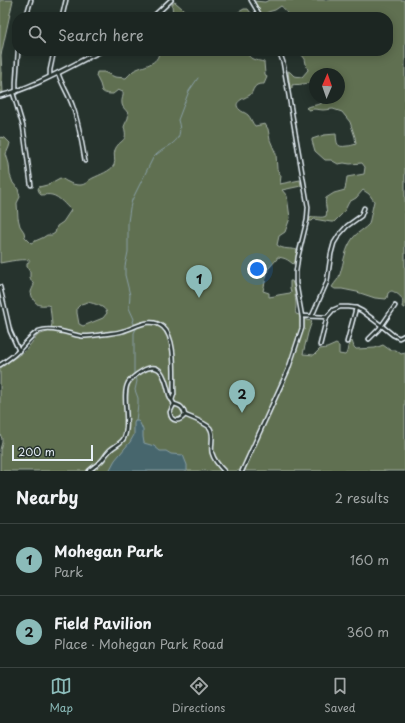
<!DOCTYPE html>
<meta charset="utf-8">
<style>
body{margin:0;font-family:"Playpen Sans",sans-serif;background:#252e2a;color:#f1f3f6}
.compass{position:absolute;left:309px;top:68px;width:36px;height:36px;border-radius:50%;background:#1c2622;box-shadow:0 2px 10px #0003;rotate:2deg}
.scale{position:absolute;left:12px;bottom:10px;width:81px;box-sizing:border-box;padding-left:4px;border:2px solid #e8f1f8;border-top:0;font-size:11px;line-height:14px;white-space:nowrap;color:#e8f1f8;-webkit-text-stroke:3px #26332d;paint-order:stroke}
.you{position:absolute;left:257px;top:269px;width:14px;height:14px;margin:-10px;border:3px solid #fff;border-radius:50%;background:#1a73e8;box-shadow:0 0 0 6px #1a73e833}
.badge{display:grid;place-items:center;width:26px;height:26px;border-radius:50%;background:#8bbbb9;color:#111;font-size:13px;font-weight:700}
.pin{position:absolute;translate:-50% -33px;filter:drop-shadow(0 1px 2px #0008)}
.pin::after{content:'';position:absolute;top:21px;width:14px;height:12px;background:inherit;clip-path:polygon(0 0,100% 0,50% 100%)}
.list{margin:0;padding:0;list-style:none}
h2{display:flex;justify-content:space-between;align-items:center;height:52px;margin:0;padding:0 16px;font-size:17px}
h2 small{font-size:13px;font-weight:400;color:#a0a5a5}
.list li{display:grid;grid-template-columns:26px 1fr auto;gap:12px;align-items:center;box-sizing:border-box;height:72px;padding:0 16px;border-top:1px solid #3a4340}
.list b{display:block;font-size:15px;white-space:nowrap}
.list p{margin:0;font-size:13px;white-space:nowrap;color:#a0a5a5}
.list em{font-size:13px;font-style:normal;color:#a0a5a5}
.icon{flex:none;width:22px;height:22px;fill:none;stroke:currentColor;stroke-width:2;stroke-linecap:round;stroke-linejoin:round}
.map{position:relative;flex:none;width:405px;height:471px;overflow:hidden}
.search{position:absolute;background:#1c2622;box-shadow:0 2px 10px #0003;left:12px;right:12px;top:12px;height:44px;display:flex;align-items:center;gap:10px;box-sizing:border-box;padding:0 14px;border-radius:16px;color:#a0a5a5;font-size:15px}
.sheet{height:196px;background:#1c2622}
nav{display:flex;justify-content:space-around;align-items:center;box-sizing:border-box;height:56px;border-top:1px solid #3a4340;background:#1c2622;font-size:11px;color:#a0a5a5}
nav a{display:grid;justify-items:center;gap:2px}
nav .on{color:#8bbbb9}
.map>svg:first-child{display:block}
.green{fill:#617051;stroke:#a4b0a4;fill-rule:evenodd}
.water{fill:#46666d;stroke:#879ea5}
.lines{fill:none;stroke-linecap:round;stroke-linejoin:round}
.stream{stroke:#879ea5;stroke-width:1}
.street-casing{stroke:#e8f1f8;stroke-width:5.5}
.secondary-casing{stroke:#e8f1f8;stroke-width:6}
.street{stroke:#26332d;stroke-width:2.5}
.secondary{stroke:#26332d;stroke-width:3}
</style>
<div class="map">
<svg width="405" height="471" viewBox="0 0 405 471">
<rect width="100%" height="100%" fill="#26332d"/>
<filter id="ink" filterUnits="userSpaceOnUse"><feTurbulence type="fractalNoise" baseFrequency=".025" numOctaves="2"/><feDisplacementMap in="SourceGraphic" scale="8" xChannelSelector="R" yChannelSelector="G"/><feConvolveMatrix kernelMatrix="1 2 1 2 8 2 1 2 1" color-interpolation-filters="sRGB"/></filter>
<g filter="url(#ink)">
<g class="green">
<polygon points="0,0 13,0 1,55 3,92 0,93"/>
<path d="M 269,0 L 405,0 L 405,308 L 402,307 C 404,300 402,297 396,293 C 392,291 392,290 388,293 L 387,298 L 386,299 L 375,298 L 357,292 L 342,289 L 335,289 L 332,287 C 335,282 339,279 340,274 C 344,261 345,249 353,238 C 357,232 365,229 369,224 L 374,201 L 369,194 L 363,190 L 356,198 L 349,202 L 344,212 L 334,222 L 331,222 L 314,219 L 312,221 L 309,221 L 310,218 C 316,215 321,219 326,216 C 328,210 324,204 326,198 L 334,193 L 345,190 L 347,177 L 364,174 L 365,167 L 362,163 L 350,164 L 344,163 L 338,164 L 331,160 L 325,160 L 315,151 L 312,141 L 312,139 L 324,135 L 336,134 C 337,143 336,148 347,146 C 350,146 353,145 356,144 L 355,137 L 350,122 L 342,112 L 333,109 L 323,110 L 314,109 L 309,110 L 306,108 L 307,107 L 320,104 L 325,101 L 326,98 L 339,98 L 339,74 L 315,74 L 315,83 C 310,82 306,84 302,84 C 298,85 296,84 292,85 L 292,88 L 291,89 L 290,88 L 288,71 L 290,72 L 294,76 L 302,77 L 308,70 L 306,64 L 305,59 L 302,55 L 296,51 L 388,51 L 388,17 L 287,17 C 288,13 284,8 281,6 L 275,10 L 268,12 L 263,15 L 261,15 L 254,1 L 265,2 Z"/>
<polygon points="175,2 183,9 189,17 173,17 172,4"/>
<polygon points="244,9 248,9 254,17 229,17 230,15 237,13"/>
<path d="M 159,51 L 200,51 L 207,52 L 219,51 L 248,51 C 247,60 257,60 264,62 L 265,74 L 267,77 L 264,84 C 262,84 260,84 257,85 C 253,87 253,92 250,95 C 245,98 231,102 240,110 C 242,112 246,113 248,115 C 251,118 252,123 255,126 L 265,124 L 268,129 L 270,140 L 276,154 L 277,169 L 281,176 L 280,184 L 300,180 L 301,186 L 282,190 L 287,196 L 290,218 L 285,232 L 279,236 L 277,245 C 283,250 291,248 297,250 L 298,252 L 295,263 L 293,264 C 287,259 285,258 277,257 L 277,259 L 268,269 L 263,291 L 269,293 L 269,297 L 275,296 L 278,295 L 290,293 L 291,292 L 290,288 L 290,281 L 292,281 C 295,287 295,297 296,304 C 296,308 295,311 296,314 L 305,317 L 306,320 L 312,321 L 308,333 L 303,354 L 314,355 L 320,349 L 327,348 L 336,344 L 339,346 L 339,354 L 345,355 C 349,351 346,345 352,341 L 354,347 L 356,349 L 375,348 L 383,345 L 390,350 L 396,350 L 401,354 L 405,353 L 405,471 L 0,471 C 0,464 0,457 0,450 C 1,444 4,441 0,434 L 0,368 L 26,350 L 33,341 L 38,335 L 50,331 L 52,324 L 50,306 C 46,304 44,306 40,305 C 35,305 31,295 31,292 C 32,289 33,287 34,285 L 30,278 L 30,272 L 27,267 L 27,264 L 30,260 C 20,259 11,261 0,263 L 0,137 L 5,138 L 10,143 L 9,147 L 6,154 L 9,164 L 10,175 L 13,183 L 18,189 L 20,197 L 17,203 L 18,218 L 20,226 L 24,232 L 25,237 L 31,243 C 36,240 42,239 47,235 L 52,235 L 55,233 L 57,226 L 63,222 L 71,210 C 65,205 60,197 52,195 C 48,194 45,195 41,195 L 40,194 L 38,189 L 39,187 L 47,185 L 60,178 C 64,179 65,181 68,182 C 71,184 76,185 80,185 C 86,185 88,180 93,178 C 99,175 111,171 114,165 C 116,161 113,155 115,150 C 119,139 129,143 124,127 C 125,123 127,121 128,118 C 130,111 123,110 122,104 C 121,99 124,96 123,92 L 118,90 L 113,94 C 109,94 105,94 102,91 L 100,84 L 96,76 L 97,72 L 104,72 L 115,77 L 126,78 C 129,75 131,73 133,71 C 143,65 159,65 159,51 ZM 88,302 C 95,304 105,306 107,313 L 103,318 L 83,326 L 79,324 L 77,313 L 77,308 L 81,304 Z"/>
</g>
<polygon class="water" points="135,421 138,421 140,423 143,430 143,437 144,443 154,446 160,451 166,451 171,454 183,455 187,465 187,471 109,471 115,460 130,442 134,435 134,423"/>
<g class="lines">
<g class="stream">
<path d="M 135,325 L 133,322 L 134,319 L 129,308 L 130,295 L 125,275 L 125,266 L 128,252 L 128,222 L 130,208 L 132,200 L 153,158 C 165,144 186,145 178,120 L 189,91 L 198,78"/>
<polyline points="134,374 134,333 136,329"/>
<polyline points="136,421 138,404 138,398 135,390 137,381 136,377"/>
</g>
<g class="street-casing">
<g id="street">
<polyline points="251,0 261,17"/>
<polyline points="26,17 31,0"/>
<polyline points="62,17 66,0"/>
<path d="M 58,73 C 62,85 69,95 73,107 C 79,124 82,143 85,161"/>
<polyline points="50,76 50,70 54,51"/>
<polyline points="16,92 16,82 18,51"/>
<polyline points="13,93 23,126 31,185"/>
<polyline points="0,287 10,331 19,351"/>
<polyline points="302,316 327,317 333,310 340,307 348,307 356,308 362,311 382,326 393,335 399,338 405,335"/>
<polyline points="312,316 327,282 331,254 334,243 339,235 347,226 361,216 364,208"/>
<polyline points="369,339 379,329 384,322 395,306"/>
<polyline points="347,342 356,308"/>
<polyline points="320,345 327,317"/>
<path d="M 0,365 C 7,360 14,356 19,350 C 25,344 31,335 39,331 C 52,326 68,334 81,336 C 89,337 97,335 105,334 C 111,333 117,333 123,331 C 135,328 150,316 163,327 C 177,339 173,377 174,394 L 172,400"/>
<path d="M 174,404 C 181,406 183,407 185,415 C 192,418 206,423 210,428 C 215,436 210,445 212,453 C 214,460 219,466 224,471"/>
<path d="M 89,471 C 93,467 99,464 103,459 C 105,456 107,453 110,450 C 114,446 122,443 124,438 C 131,423 121,396 128,383 C 131,378 137,374 142,371 C 164,358 166,384 170,398 L 172,400 L 174,404 L 170,412 C 171,423 180,422 185,415"/>
<polyline points="242,471 288,370 302,328 302,317 296,283 296,272 298,257 307,220 308,207 283,62 279,51"/>
</g>
</g>
<g class="secondary-casing">
<g id="secondary">
<polyline points="153,17 171,0"/>
<path d="M 0,96 C 36,87 68,67 101,51"/>
</g>
</g>
<use href="#street" class="street"/>
<use href="#secondary" class="secondary"/>
</g>
</g>
</svg>
<svg class="compass" viewBox="-18 -18 36 36"><path d="M0-13l5 13h-10z" fill="#e53935"/><path d="M0 13l5-13h-10z" fill="#a0a5a5"/></svg>
<div class="scale">200 m</div>
<div class="you"></div>
<div class="pin badge" style="left:199px;top:298px">1</div>
<div class="pin badge" style="left:242px;top:413px">2</div>
<div class="search"><svg class="icon" aria-label="search" viewBox="0 0 24 24"><circle cx="10" cy="10" r="6"/><path d="M15 15l6 6"/></svg>Search here</div>
</div>
<section class="sheet">
<h2>Nearby<small>2 results</small></h2>
<ul class="list">
<li><span class="badge">1</span><div><b>Mohegan Park</b><p>Park</p></div><em>160 m</em></li>
<li><span class="badge">2</span><div><b>Field Pavilion</b><p>Place · Mohegan Park Road</p></div><em>360 m</em></li>
</ul>
</section>
<nav>
<a class="on"><svg class="icon" aria-label="map" viewBox="0 0 24 24"><path d="M3 6l6-2 6 2 6-2v14l-6 2-6-2-6 2zM9 4v14M15 6v14"/></svg>Map</a>
<a><svg class="icon" aria-label="directions" viewBox="0 0 24 24"><path d="M12 3l9 9-9 9-9-9zM9 14v-3h6M13 9l2 2-2 2"/></svg>Directions</a>
<a><svg class="icon" aria-label="saved" viewBox="0 0 24 24"><path d="M7 4h10v16l-5-4-5 4z"/></svg>Saved</a>
</nav>
